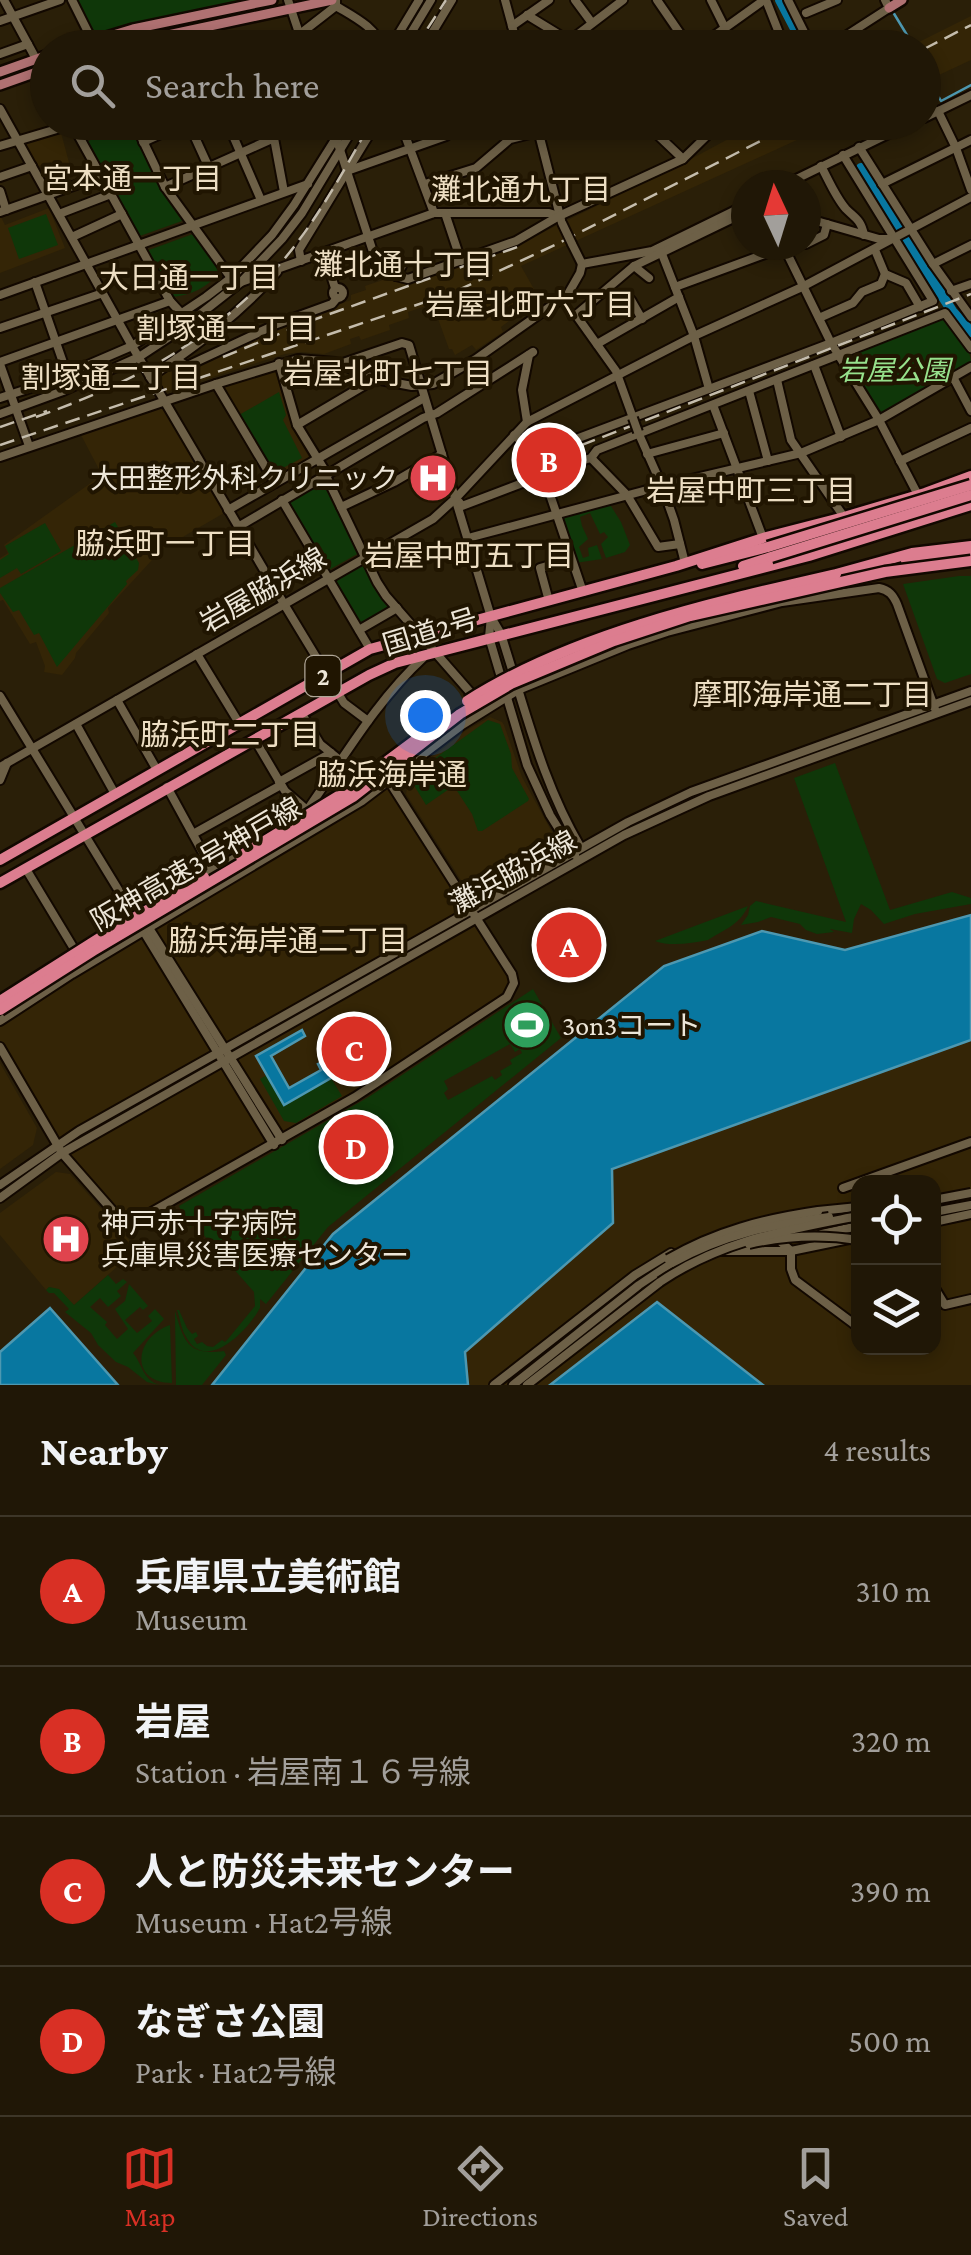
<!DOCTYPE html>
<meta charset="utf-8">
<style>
body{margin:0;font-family:"Crimson Pro","Noto Sans JP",serif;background:#282010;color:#f1f3f6}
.controls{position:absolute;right:30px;bottom:30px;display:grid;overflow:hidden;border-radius:20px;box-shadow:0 5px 15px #0003}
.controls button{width:90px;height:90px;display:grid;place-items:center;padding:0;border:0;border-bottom:2px solid #3d3628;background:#201706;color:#f1f3f6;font:50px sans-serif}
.compass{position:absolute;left:731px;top:170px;width:90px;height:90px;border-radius:50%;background:#201706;box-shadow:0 5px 15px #0003;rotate:356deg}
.you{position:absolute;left:425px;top:715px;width:35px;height:35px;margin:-25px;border:8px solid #fff;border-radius:50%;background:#1a73e8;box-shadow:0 0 0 15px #1a73e833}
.badge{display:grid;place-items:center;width:65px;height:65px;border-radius:50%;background:#d93025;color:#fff;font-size:32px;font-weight:700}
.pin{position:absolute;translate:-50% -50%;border:5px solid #fff;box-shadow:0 2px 10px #0006}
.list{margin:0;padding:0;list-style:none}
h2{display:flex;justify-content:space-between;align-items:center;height:130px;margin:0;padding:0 40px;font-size:42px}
h2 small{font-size:32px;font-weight:400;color:#a29f9b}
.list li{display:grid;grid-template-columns:65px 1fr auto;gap:30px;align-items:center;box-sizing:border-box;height:150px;padding:0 40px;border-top:2px solid #3d3628}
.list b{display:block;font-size:38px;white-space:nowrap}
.list p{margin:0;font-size:32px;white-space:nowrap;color:#a29f9b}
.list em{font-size:32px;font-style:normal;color:#a29f9b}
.icon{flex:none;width:55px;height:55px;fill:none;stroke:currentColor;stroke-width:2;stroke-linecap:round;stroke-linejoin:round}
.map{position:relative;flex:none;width:971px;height:1385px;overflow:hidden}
.search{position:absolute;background:#201706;box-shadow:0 5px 15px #0003;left:30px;right:30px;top:30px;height:110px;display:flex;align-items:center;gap:25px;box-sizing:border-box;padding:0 35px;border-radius:55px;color:#a29f9b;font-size:38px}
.sheet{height:730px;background:#201706}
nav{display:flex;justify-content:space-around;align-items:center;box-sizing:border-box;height:140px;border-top:2px solid #3d3628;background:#201706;font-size:28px;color:#a29f9b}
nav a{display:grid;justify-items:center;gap:5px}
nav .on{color:#d93025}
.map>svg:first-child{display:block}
.built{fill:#342506;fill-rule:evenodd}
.green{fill:#0f3709;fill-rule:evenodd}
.water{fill:#0877a0;stroke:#4d98b1;stroke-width:2.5}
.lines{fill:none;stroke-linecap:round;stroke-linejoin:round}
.stream{stroke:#4d98b1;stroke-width:2.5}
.river{stroke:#0877a0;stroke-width:10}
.minor-casing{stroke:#120800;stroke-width:12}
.major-casing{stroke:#120800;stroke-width:14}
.highway-casing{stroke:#120800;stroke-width:15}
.minor{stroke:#6d6047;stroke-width:8}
.major{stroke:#b07172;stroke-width:9}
.highway{stroke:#dc7d8f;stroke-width:10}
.rail{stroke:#c5bdad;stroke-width:2.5;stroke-dasharray:15 8;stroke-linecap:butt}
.minor-bridge-casing{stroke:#120800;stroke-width:12;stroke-linecap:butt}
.highway-bridge-casing{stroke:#120800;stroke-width:15;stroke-linecap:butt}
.minor-bridge{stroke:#6d6047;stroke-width:8}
.highway-bridge{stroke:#dc7d8f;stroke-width:10}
.labels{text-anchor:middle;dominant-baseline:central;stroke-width:8;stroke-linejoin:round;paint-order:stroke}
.shield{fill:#201501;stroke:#b0a798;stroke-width:2.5}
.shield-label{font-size:25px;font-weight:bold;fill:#ede6d8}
.park-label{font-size:28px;font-style:italic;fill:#97e18c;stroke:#201501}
.poi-label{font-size:28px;fill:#ede6d8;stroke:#201501;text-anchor:start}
.street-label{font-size:28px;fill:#ede6d8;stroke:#201501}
.neighbourhood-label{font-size:30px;fill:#eddec3;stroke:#201501}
</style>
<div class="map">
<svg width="971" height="1385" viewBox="0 0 971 1385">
<rect width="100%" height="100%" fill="#2a1f08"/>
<g class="built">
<polygon points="971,16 971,60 924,82 924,48 909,47"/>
<polygon points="758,123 834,123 521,266 539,298 501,327 503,332 476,350 472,345 455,355 452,349 449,349 433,305 444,300 408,312 409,318 389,325 390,330 361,340 359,336 350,339 351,344 324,354 301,352 285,354 162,393 156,376 174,366 186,369 277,330 277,326 351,300 351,295 366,290 365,286 389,278 406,285 515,246 678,166"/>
<polygon points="60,129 71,170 59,172 51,162 35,167 20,141"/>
<polygon points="49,208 65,248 0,273 0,215 5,225"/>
<polygon points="275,371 292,427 309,457 308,462 278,479 274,478 221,388"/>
<polygon points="158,408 164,410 224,513 162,549 108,608 109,613 76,653 75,658 62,675 44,672 45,666 36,642 30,644 3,600 0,601 0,558 8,553 4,545 102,475 81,435"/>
<polygon points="490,717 502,722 504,725 522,777 555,838 553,849 478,891 466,888 406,794 409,776 465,731"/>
<polygon points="389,781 512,974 512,991 397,1070 145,1217 126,1222 62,1153 0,1047 0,1021"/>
<path d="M 971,1040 L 971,1385 L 763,1385 L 657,1302 L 550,1385 L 468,1385 L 464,1352 L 613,1224 L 612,1169 ZM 858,1182 L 934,1182 L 934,1348 L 858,1348 Z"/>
<polygon points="0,1063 37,1128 33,1145 0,1169"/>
<polygon points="56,1172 70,1174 137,1249 74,1305 52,1288 49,1287 46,1290 0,1235 0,1213"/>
</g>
<g class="green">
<polygon points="77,0 249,0 95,34"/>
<polygon points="123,123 128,123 158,184 182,221 137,237 85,143"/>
<polygon points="46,214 58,245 19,259 8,228"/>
<path d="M 193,234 L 220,271 C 209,287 190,296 171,297 L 146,251 Z"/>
<path d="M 938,318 C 954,323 971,347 971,364 L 883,415 L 877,413 L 842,355 Z"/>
<polygon points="279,392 286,415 283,420 302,458 277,471 272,470 239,415"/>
<polygon points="321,480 359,553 327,571 287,502"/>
<polygon points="609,503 621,522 630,545 625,552 606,558 601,544 608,537 604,532 600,534 590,513 580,517 582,526 588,539 579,547 583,558 589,556 588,548 597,545 602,559 575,563 560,515"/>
<polygon points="115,522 139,563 138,570 126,581 127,584 57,667 39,633 34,635 19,610 13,612 0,593 0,588"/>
<polygon points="45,523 61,551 21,574 17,568 0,578 0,560 9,554 5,546"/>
<polygon points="365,564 373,583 392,609 360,627 334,582"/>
<polygon points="959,576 971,576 971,674 945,683 937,679 903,584"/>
<polygon points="488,720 500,724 511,754 512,768 529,799 528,801 482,831 478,831 472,814 439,763 452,787 426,805 409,777"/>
<polygon points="835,763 890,910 952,892 971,898 971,904 915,914 884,924 871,910 861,904 854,919 852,933 830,929 834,932 817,934 806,930 800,924 771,917 758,922 741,925 748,915 750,906 756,901 846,922 794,778"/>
<path d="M 748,906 C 740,925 723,930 708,940 C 692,943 671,947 655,941 Z"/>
<path d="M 533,989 L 561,1038 L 328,1227 L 266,1304 L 260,1299 L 260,1308 L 257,1313 C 244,1334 204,1374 185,1335 C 181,1328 180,1318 177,1310 L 179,1310 L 187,1328 L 192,1334 L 196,1332 L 198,1336 L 194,1339 L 197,1344 L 202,1342 L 207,1346 L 213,1347 L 222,1340 L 225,1342 L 228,1339 L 255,1306 L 254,1292 L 195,1225 L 190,1227 L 179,1206 L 367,1098 ZM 510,1044 L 515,1052 L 520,1049 L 522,1053 L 510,1060 L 512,1064 L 500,1071 L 502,1075 L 495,1080 L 492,1076 L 448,1100 L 444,1093 L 448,1089 L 444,1081 Z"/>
<polygon points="267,1075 284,1105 331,1078 342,1096 296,1123 284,1121 260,1079"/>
<path d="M 108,1275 L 116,1284 L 123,1279 L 127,1282 L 117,1291 L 121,1296 L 108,1307 L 100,1298 L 90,1307 L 107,1322 L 105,1325 L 117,1339 L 128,1329 L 115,1309 L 125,1301 L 129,1284 L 148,1306 L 143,1310 L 140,1307 L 125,1320 L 137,1333 L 152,1321 L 148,1316 L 155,1309 L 164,1319 L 133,1353 C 143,1365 142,1379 159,1385 L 147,1382 L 128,1367 L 116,1362 L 98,1345 L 91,1333 L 65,1312 L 69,1309 L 54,1293 L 49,1293 L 46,1290 L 49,1287 L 59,1289 L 74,1305 Z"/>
<path d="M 175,1311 C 184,1342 188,1356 224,1351 L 226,1355 L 202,1385 L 176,1385 Z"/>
<path d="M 170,1325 L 172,1383 C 130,1383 133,1338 170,1325 Z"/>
</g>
<g class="water">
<polygon points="971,915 971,1040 612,1169 613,1223 465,1352 468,1385 212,1385 333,1234 664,966 762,931 845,950"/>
<polygon points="302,1030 305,1036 271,1056 289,1088 321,1070 318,1064 322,1062 331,1078 284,1105 256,1056"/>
<polygon points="657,1302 763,1385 550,1385"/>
<polygon points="50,1308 118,1385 0,1385 0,1352"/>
</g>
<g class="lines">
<g class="stream">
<polyline points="893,12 910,40"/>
<polyline points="930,81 941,101 971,85"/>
</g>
<g class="river">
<polyline points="780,0 805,48"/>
<polyline points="861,168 952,311 971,332"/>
</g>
<g class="minor-casing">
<g id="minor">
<polyline points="4,0 36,59"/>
<polyline points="72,0 96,48"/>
<polyline points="288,0 304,48"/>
<polyline points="505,0 518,48"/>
<polyline points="575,0 592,23"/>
<polyline points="657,0 690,48"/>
<polyline points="711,0 725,28"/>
<polyline points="766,0 785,48"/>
<polyline points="788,0 812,48"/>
<path d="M 336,6 C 354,17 376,27 382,48"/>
<polyline points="806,13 837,0"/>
<polyline points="527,15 581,48"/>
<polyline points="0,21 60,0"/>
<polyline points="512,26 549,0"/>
<polyline points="722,31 731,48"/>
<polyline points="282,48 336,6 336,0"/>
<polyline points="390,48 419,0"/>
<polyline points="402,48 431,0"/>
<polyline points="423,48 452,0"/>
<polyline points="560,48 623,0"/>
<polyline points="697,48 764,0"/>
<polyline points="827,48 889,8 885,0"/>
<polyline points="0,54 28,44"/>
<polyline points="0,109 132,346 284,604 344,703 368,721"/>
<polyline points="938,111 956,148 971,190"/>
<polyline points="924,118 971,95"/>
<polyline points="71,122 170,301 181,313"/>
<polyline points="134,122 165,187 231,278 241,282 434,213 549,213 559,216"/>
<polyline points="188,122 209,168"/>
<polyline points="227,122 261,200"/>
<polyline points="271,122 284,192"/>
<polyline points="331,122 375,258"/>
<polyline points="400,122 434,213"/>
<polyline points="536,122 561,220"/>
<polyline points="644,122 683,159"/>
<polyline points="143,142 187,122"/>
<polyline points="0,146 77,123"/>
<polyline points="859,147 933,264 971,317"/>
<path d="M 821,166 C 828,179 836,198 846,209 C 856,219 861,220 864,235"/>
<polyline points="347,171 446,136 463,122"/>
<polyline points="0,177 32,166"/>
<polyline points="425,184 476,168 510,139 538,132 561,122"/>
<polyline points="882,184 971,140"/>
<polyline points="784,185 913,122"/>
<polyline points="165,187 274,138"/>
<polyline points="0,191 6,210"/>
<polyline points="0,212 101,176"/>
<polyline points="445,213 461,261"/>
<polyline points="59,214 111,194"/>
<polyline points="806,218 879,239 890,239"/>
<polyline points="72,237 122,214"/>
<polyline points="572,244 582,264 652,251 746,205"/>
<polyline points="806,244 824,235 827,224"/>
<polyline points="783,245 831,343 879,420 918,495"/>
<polyline points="875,250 885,274 906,283 920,307"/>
<polyline points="324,253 335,288"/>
<path d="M 391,253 L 397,255 L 402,266 L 396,276 C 387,272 375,270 375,258 Z"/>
<polyline points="662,254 694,336 709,389"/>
<polyline points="301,261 299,250 377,122"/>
<polyline points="933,264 971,245"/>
<polyline points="634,266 649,278"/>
<polyline points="396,276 408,279 516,241 559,216 683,159 721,122"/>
<polyline points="35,282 67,374"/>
<polyline points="675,287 784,247"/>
<circle cx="338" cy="293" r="5"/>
<polyline points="951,291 971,284"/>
<polyline points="0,295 308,184"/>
<polyline points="631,300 642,319"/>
<polyline points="819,318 853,303 862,292 881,284 885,274"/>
<polyline points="0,328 103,293"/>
<polyline points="597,344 679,297"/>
<polyline points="176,359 187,366 277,324 332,304 337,298"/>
<polyline points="0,362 170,301"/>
<polyline points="279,363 297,425 327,474 327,478 377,582 386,596 476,699"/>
<polyline points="0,364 29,446"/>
<polyline points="340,364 402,343 409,345 491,617 501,634 514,676"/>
<polyline points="814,365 841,437"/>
<path d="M 150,377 C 198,345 238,315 277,272"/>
<polyline points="953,377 971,411"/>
<polyline points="777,380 791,440 844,517"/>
<polyline points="216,384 275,483"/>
<polyline points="749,391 768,461"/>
<polyline points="0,398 46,383 132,346 206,297 231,278 272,235 294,205 346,122"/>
<polyline points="713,405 763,538"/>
<polyline points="0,414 63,391 139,357 180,330 241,282 282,239 302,213 357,122"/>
<polyline points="633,418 616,371 576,315 634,266 746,212"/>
<polyline points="527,422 522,390 529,355"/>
<polyline points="297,425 375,379"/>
<polyline points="638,432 662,486 674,520 685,563"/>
<polyline points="514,435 536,454 831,343 933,301 843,155"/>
<polyline points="647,454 724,433"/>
<polyline points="0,457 216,384 298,359 335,362 375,379 412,386 433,384 476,359 568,294 580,273 582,264"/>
<polyline points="591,458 627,495 658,547 680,544"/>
<polyline points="900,461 971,428"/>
<polyline points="543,474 583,592"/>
<polyline points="282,500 370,649"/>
<polyline points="459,502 462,506 533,479 545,471 591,458 597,450 945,313 971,348"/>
<polyline points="341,507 394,482 442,454"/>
<polyline points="228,510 424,398"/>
<polyline points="238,527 423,418 437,413 533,352"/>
<polyline points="468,538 662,486 801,453 879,420 971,367"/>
<polyline points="549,601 540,568 571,559"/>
<polyline points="491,617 489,637 527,765 550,815 575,855"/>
<polyline points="359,630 397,608"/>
<polyline points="197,654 239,723"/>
<path d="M 518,689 C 535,745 551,797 581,848"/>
<polyline points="0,696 274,1145"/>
<polyline points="117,700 157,770"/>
<polyline points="302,714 320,744 341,761"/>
<polyline points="76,724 115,794"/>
<polyline points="255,740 285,791 307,810"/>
<polyline points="0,767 433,519 456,498 527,422 694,336 802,287 971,197"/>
<polyline points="0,780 7,763"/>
<polyline points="279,782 331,753"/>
<polyline points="167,787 213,871"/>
<path d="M 303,816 C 342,761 375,702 424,657"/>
<polyline points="193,834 281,785"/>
<polyline points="26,869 76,952"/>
<polyline points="201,878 240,855"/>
<polyline points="147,925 282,1140"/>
<path d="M 150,927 L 362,801 L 462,725 L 518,690 L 628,645 L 667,632 L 782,602 L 879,588 C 889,590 893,595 897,604 L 935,709"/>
<polyline points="0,1021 72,974 142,932"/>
<polyline points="0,1047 62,1153 119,1218 126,1222 134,1222 355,1097 507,997 514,983 512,974 389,781"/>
<polyline points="0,1185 79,1131 628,822 691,792 971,691"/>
<polyline points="843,1188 971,1142"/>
<polyline points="0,1198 62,1153 624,835 709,796 971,701"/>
<polyline points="818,1211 858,1207"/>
<polyline points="934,1212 971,1205"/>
<polyline points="934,1222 971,1214"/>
<polyline points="822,1234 858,1226"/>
<polyline points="781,1242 791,1251 791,1269 795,1280 858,1327"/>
<polyline points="700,1251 791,1251 849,1239"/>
<polyline points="934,1287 945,1305 971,1299"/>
<polyline points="494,1385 635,1275 671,1253"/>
<polyline points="513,1385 639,1285 672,1263"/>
<polyline points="527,1385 660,1282"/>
</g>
</g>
<g class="major-casing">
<g id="major">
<polyline points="889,8 902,0"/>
<polyline points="70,48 133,29 272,0"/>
<polyline points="107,48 332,0"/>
<polyline points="0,72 48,55"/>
<polyline points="0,85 48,68"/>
</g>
</g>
<g class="highway-casing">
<g id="highway">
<polyline points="906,561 971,553"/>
<polyline points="702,564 768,547"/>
<polyline points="743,566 771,557"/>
<polyline points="836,574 912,553 971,546"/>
<polyline points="0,860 370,649 676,566 763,538 844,517 925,493 971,476"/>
<polyline points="0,883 369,675 395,663 809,556 971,505"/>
</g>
</g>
<use href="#minor" class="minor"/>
<use href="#major" class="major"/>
<use href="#highway" class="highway"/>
<g class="rail">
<polyline points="415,48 446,0"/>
<polyline points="924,49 971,25"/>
<polyline points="223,357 313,320 523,245"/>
<path d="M 36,417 C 132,383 211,342 280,264 C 316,222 344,171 371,122"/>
<polyline points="0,427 47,411"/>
<polyline points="0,445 452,293 557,244 798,122"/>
<polyline points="538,462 971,294"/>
</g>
<g class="minor-bridge-casing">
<g id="minor-bridge">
<polyline points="562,223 572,244"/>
<polyline points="633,418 638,432"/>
<polyline points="934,1200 971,1193"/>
<path d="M 749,1244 C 785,1236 821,1234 858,1240"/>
<path d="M 668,1259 C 716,1231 764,1219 818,1211"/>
<path d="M 672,1263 C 724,1234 771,1225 829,1217"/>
<path d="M 660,1282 C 722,1240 787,1230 858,1216"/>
</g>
</g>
<g class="highway-bridge-casing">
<g id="highway-bridge">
<polyline points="768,547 971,485"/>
<polyline points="771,557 971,495"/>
<path d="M 467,701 C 574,633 714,602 836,574"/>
<polyline points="240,856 348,790 430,729"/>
<polyline points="0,1001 104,935 204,877"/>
<polyline points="0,1010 93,951 353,797 460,714 511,684 614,641 690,616 885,572 971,561"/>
</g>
</g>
<use href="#minor-bridge" class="minor-bridge"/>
<use href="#highway-bridge" class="highway-bridge"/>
</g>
<defs>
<g id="hospital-disc" transform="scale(2.5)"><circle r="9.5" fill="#e0444e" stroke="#201501"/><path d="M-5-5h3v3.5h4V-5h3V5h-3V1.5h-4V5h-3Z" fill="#fff"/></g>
<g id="stadium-disc" transform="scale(2.5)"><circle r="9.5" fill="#2e9e5b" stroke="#201501"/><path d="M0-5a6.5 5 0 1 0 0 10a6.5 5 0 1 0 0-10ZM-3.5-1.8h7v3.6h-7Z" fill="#fff"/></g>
</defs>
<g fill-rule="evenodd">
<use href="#hospital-disc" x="433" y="478"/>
<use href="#stadium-disc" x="527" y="1025"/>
<use href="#hospital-disc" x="66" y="1239"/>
</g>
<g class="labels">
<rect class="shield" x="305.5" y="656" width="35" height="40" rx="8"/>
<g class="shield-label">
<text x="323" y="676">2</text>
</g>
<g class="park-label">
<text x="894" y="370">岩屋公園</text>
</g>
<g class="poi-label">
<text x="398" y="478" text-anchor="end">大田整形外科クリニック</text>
<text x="562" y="1025">3on3コート</text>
<text x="101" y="1223">神戸赤十字病院<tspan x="101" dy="32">兵庫県災害医療センター</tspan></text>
</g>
<g class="street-label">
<text transform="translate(263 590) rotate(-30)">岩屋脇浜線</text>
<text transform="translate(430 632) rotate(-17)">国道2号</text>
<text transform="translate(196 864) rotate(-30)">阪神高速3号神戸線</text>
<text transform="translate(513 872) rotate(-29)">灘浜脇浜線</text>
</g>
<g class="neighbourhood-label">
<text x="132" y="178">宮本通一丁目</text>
<text x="521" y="189">灘北通九丁目</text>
<text x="403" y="264">灘北通十丁目</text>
<text x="189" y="277">大日通一丁目</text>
<text x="530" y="304">岩屋北町六丁目</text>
<text x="226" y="328">割塚通一丁目</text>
<text x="388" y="373">岩屋北町七丁目</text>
<text x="111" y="377">割塚通二丁目</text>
<text x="751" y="490">岩屋中町三丁目</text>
<text x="165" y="543">脇浜町一丁目</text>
<text x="469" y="555">岩屋中町五丁目</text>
<text x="812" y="694">摩耶海岸通二丁目</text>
<text x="230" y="734">脇浜町二丁目</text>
<text x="392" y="774">脇浜海岸通</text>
<text x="288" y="940">脇浜海岸通二丁目</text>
</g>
</g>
</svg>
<div class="controls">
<button><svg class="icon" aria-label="locate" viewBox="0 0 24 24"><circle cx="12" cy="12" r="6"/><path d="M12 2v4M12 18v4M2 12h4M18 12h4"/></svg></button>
<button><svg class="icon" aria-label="layers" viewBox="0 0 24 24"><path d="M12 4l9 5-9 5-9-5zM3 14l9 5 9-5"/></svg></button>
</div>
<svg class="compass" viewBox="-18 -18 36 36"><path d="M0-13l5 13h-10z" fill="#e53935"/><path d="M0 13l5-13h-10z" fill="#a29f9b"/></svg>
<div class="you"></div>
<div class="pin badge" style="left:569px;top:945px">A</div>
<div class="pin badge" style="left:549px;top:460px">B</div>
<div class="pin badge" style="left:354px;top:1049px">C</div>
<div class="pin badge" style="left:356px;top:1147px">D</div>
<div class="search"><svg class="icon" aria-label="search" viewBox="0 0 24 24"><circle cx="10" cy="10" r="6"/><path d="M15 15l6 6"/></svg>Search here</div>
</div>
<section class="sheet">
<h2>Nearby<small>4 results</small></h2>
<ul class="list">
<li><span class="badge">A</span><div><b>兵庫県立美術館</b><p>Museum</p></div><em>310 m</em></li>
<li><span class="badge">B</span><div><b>岩屋</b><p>Station · 岩屋南１６号線</p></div><em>320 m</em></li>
<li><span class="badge">C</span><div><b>人と防災未来センター</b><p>Museum · Hat2号線</p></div><em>390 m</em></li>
<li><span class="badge">D</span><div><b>なぎさ公園</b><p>Park · Hat2号線</p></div><em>500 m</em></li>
</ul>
</section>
<nav>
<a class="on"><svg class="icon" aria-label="map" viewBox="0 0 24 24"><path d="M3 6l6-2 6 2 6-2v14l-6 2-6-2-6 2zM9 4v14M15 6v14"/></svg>Map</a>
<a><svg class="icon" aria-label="directions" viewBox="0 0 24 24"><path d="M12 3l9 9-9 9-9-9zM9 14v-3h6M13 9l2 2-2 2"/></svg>Directions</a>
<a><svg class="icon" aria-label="saved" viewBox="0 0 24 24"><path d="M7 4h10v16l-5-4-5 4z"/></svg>Saved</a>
</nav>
